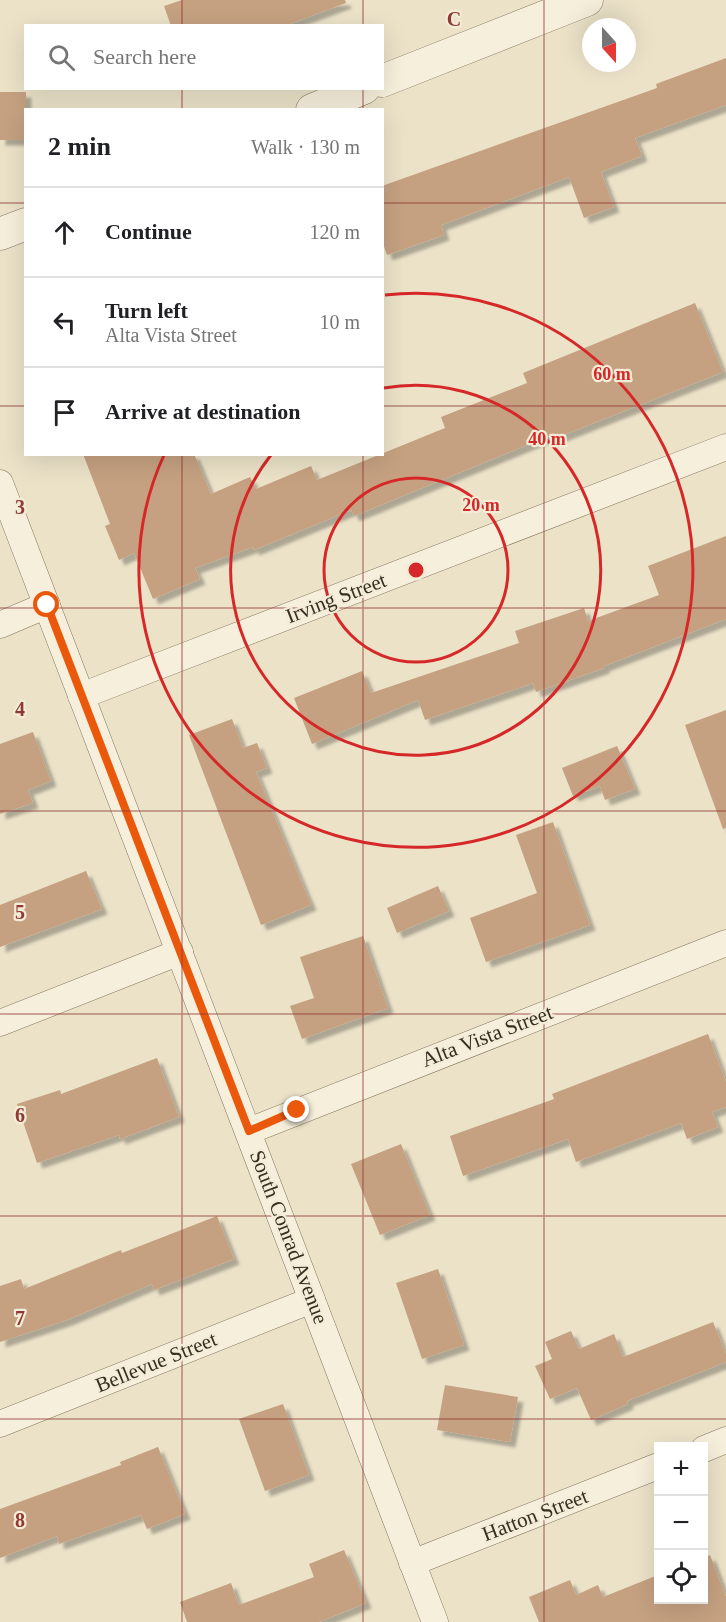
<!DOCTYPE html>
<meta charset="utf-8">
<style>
body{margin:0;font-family:Georgia,serif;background:#f6f6f6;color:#202124}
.controls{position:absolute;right:18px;bottom:18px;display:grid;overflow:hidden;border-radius:0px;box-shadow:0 6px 24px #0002}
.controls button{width:54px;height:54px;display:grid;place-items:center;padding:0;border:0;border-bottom:2px solid #e0e0e0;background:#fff;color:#202124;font:30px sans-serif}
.compass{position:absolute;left:582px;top:18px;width:54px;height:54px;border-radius:50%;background:#fff;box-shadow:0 6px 24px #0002;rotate:159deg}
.stop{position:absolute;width:18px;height:18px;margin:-14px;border:4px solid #ea580c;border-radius:50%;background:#fff}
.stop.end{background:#ea580c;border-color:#fff;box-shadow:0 2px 6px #0008}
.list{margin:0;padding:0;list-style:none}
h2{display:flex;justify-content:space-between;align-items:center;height:78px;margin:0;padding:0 24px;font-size:26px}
h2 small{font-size:20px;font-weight:400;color:#757577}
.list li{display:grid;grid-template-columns:39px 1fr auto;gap:18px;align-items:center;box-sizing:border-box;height:90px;padding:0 24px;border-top:2px solid #e0e0e0}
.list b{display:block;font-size:22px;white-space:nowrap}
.list p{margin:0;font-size:20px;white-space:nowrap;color:#757577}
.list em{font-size:20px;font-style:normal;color:#757577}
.icon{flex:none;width:33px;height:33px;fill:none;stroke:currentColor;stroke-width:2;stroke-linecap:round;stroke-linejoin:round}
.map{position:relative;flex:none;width:726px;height:1622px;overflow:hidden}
.search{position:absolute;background:#fff;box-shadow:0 6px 24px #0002;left:24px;top:24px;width:360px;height:66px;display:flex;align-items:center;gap:15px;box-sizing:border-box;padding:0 21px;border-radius:0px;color:#757577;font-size:22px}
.panel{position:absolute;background:#fff;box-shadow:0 6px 24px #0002;left:24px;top:108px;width:360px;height:348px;border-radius:0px}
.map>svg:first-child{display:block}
.building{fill:#c5a181;filter:url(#shadow)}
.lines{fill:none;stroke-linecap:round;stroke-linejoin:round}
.minor-casing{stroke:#85755f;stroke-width:27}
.tertiary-casing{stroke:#85755f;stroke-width:33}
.minor{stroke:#f6efdb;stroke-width:26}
.tertiary{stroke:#f6efdb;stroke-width:32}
.route{stroke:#ea580c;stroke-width:8}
.grid{fill:none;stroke:#8f3834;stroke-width:1.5;stroke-opacity:0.55}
.ring{fill:none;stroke:#d62828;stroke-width:3}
.labels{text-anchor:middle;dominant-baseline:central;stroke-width:4.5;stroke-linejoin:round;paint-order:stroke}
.street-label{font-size:21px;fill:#372d21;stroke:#f3ecd7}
.grid-label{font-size:20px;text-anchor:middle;font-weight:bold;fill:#8f3834;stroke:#f3ecd7;stroke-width:4.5;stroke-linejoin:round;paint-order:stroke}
.centre{fill:#d62828;stroke:#f3ecd7;stroke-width:3}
.ring-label{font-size:18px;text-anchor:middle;font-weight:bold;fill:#d62828;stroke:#f3ecd7;stroke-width:4.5;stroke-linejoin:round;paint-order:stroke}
</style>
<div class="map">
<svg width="726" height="1622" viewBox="0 0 726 1622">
<defs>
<filter id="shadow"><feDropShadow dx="5.5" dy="5.5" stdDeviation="1.5" flood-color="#0004"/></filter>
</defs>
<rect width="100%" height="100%" fill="#ebe2c8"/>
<g class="building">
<polygon points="182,0 345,0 346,3 284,26 171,26 164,6"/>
<polygon points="726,58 726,105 635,138 642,156 601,172 614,207 584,218 569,177 441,225 444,235 387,255 382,241 382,186 657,88 656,84"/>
<rect x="0" y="92" width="26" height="48"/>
<polygon points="695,303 723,372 551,440 549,436 354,516 351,510 254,550 253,547 195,568 200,579 153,599 134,553 119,560 105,526 110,524 83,454 194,454 211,494 250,477 256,489 311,466 317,480 445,428 441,417 527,383 523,373"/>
<polygon points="726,536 726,619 604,666 604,668 536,692 533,683 425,720 418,700 312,744 294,698 362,671 371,693 519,643 515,631 584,608 588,621 659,595 648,566"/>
<polygon points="726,710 726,828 723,829 685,725"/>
<polygon points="232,719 243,748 257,743 267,768 256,772 311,905 261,925 189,735"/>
<polygon points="33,732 51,781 28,790 33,803 0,814 0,744"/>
<polygon points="617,746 635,789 605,800 600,786 573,796 562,768"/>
<polygon points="553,822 590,925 486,962 470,918 537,893 516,835"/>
<polygon points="86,871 102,909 0,947 0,905"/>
<polygon points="438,886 449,911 397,933 387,908"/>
<polygon points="363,936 388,1008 302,1039 290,1006 314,998 300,957"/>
<polygon points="708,1034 726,1082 726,1107 712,1112 718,1127 687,1139 681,1123 576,1162 568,1139 463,1176 450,1136 554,1099 552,1094"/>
<polygon points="157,1058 179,1117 120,1139 119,1135 37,1163 17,1104 60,1090 61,1094"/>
<polygon points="401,1144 430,1215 380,1235 351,1164"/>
<polygon points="217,1216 234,1259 154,1290 152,1284 67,1320 0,1342 0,1286 21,1279 24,1289 121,1250 122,1253"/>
<polygon points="438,1269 464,1345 422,1359 396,1283"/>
<polygon points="713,1322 726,1354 726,1362 627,1401 628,1404 591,1420 577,1388 550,1399 535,1366 552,1359 545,1342 571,1331 579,1349 614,1334 623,1357"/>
<polygon points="445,1385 518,1397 510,1442 437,1430"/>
<polygon points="283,1404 309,1475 265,1491 239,1419"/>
<polygon points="158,1447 185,1514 147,1529 141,1515 59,1544 57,1536 0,1558 0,1509 121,1465 120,1462"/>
<polygon points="344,1550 366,1603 319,1622 187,1622 180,1602 231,1583 239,1605 314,1577 309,1564"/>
<polygon points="710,1555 726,1597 726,1622 539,1622 529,1597 570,1580 576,1595 598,1585 603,1597 658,1575 658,1599 704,1599 704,1558"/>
</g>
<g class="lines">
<g class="minor-casing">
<g id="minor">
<polyline points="0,483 435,1622"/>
<polyline points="0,625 47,605"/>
<polyline points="81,696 726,447"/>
<polyline points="0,1023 180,952"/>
<polyline points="249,1131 726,943"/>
<polyline points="0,1424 312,1300"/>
<polyline points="704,1449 726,1440"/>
<polyline points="412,1563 658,1466"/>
</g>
</g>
<g class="tertiary-casing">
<g id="tertiary">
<polyline points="382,81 587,0"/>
<polyline points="312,110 364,88"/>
<polyline points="0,234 26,224"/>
</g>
</g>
<use href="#minor" class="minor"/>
<use href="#tertiary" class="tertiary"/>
</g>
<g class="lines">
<polyline class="route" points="47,605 249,1131 297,1110"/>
</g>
<path class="grid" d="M 182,0 L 182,26M 363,0 L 363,26M 544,0 L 544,1622M 182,88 L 182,110M 363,88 L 363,110M 0,203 L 26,203M 382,203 L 726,203M 0,406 L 26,406M 382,406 L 726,406M 182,454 L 182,1622M 363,454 L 363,1622M 0,608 L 726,608M 0,811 L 726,811M 0,1014 L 726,1014M 0,1216 L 726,1216M 0,1419 L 726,1419"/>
<g class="ring">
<circle cx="416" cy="570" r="92"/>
<path d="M384 388A185 185 0 1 1 271 455"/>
<path d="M385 295A277 277 0 1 1 164 455"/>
</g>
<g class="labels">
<g class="street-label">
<text transform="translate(336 598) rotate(-21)">Irving Street</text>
<text transform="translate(487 1036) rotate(-21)">Alta Vista Street</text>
<text transform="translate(289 1237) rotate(69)">South Conrad Avenue</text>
<text transform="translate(156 1362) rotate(-22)">Bellevue Street</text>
<text transform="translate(535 1515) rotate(-21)">Hatton Street</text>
</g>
</g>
<g class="grid-label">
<text x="454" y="26">C</text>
<text x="20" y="514">3</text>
<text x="20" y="716">4</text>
<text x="20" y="919">5</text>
<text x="20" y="1122">6</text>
<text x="20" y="1325">7</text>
<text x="20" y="1527">8</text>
</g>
<circle cx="416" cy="570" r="9" class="centre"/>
<g class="ring-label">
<text x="612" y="380">60 m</text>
<text x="547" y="445">40 m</text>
<text x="481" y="511">20 m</text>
</g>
</svg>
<div class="controls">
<button>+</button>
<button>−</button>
<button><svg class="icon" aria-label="locate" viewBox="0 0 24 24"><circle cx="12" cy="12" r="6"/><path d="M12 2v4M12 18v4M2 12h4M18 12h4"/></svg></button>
</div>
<svg class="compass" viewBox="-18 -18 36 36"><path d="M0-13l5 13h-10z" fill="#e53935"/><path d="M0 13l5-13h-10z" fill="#757577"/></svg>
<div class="stop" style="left:47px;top:605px"></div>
<div class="stop end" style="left:297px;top:1110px"></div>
<div class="search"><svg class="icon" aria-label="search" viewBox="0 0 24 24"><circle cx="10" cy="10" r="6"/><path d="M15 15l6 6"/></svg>Search here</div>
<section class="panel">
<h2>2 min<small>Walk · 130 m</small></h2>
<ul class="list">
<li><svg class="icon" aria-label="ahead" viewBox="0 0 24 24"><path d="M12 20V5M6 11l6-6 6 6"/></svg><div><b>Continue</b></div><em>120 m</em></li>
<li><svg class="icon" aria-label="left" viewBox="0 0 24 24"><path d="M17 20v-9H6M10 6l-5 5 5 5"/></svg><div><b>Turn left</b><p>Alta Vista Street</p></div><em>10 m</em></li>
<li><svg class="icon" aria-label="arrive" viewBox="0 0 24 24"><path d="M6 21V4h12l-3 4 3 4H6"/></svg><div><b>Arrive at destination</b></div></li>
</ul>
</section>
</div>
